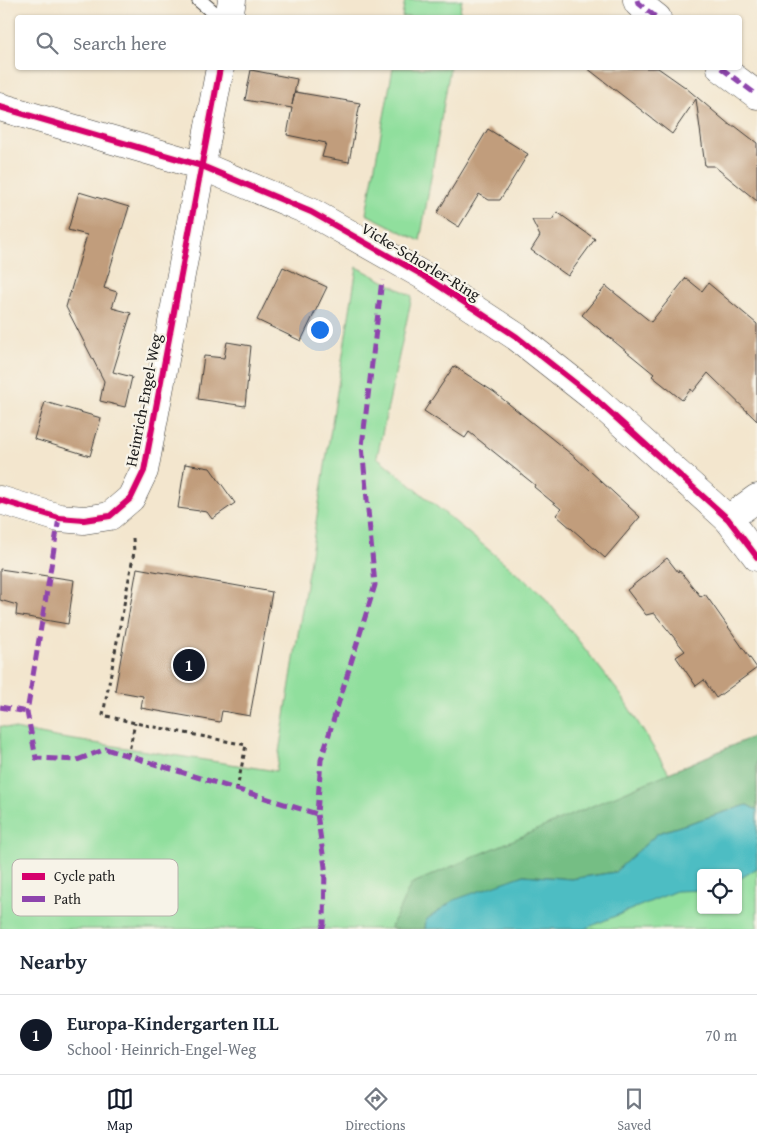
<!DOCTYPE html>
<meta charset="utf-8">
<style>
body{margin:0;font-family:"Gentium Book Plus",serif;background:#f6f6f7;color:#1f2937}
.controls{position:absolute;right:15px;bottom:15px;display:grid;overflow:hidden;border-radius:5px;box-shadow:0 1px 4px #0004}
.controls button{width:45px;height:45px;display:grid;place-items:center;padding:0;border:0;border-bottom:1px solid #e0e1e3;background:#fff;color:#1f2937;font:25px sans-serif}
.you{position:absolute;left:319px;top:329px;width:18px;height:18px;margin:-12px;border:4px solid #fff;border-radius:50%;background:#1a73e8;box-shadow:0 0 0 8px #1a73e833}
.badge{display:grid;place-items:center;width:32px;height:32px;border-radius:50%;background:#111827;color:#fff;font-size:16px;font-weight:700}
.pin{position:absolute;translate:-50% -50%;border:2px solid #fff;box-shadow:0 1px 5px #0006}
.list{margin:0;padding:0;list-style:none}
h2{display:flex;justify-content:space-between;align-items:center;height:65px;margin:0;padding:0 20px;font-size:21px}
h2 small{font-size:16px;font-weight:400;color:#747a83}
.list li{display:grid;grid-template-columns:32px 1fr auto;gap:15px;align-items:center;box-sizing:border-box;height:80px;padding:0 20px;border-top:1px solid #e0e1e3}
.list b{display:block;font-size:19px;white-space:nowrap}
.list p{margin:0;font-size:16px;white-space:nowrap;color:#747a83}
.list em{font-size:16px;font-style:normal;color:#747a83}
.icon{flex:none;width:28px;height:28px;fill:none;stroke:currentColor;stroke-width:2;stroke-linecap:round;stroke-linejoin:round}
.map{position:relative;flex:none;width:757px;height:929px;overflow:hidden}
.search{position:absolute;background:#fff;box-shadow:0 1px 4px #0004;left:15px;right:15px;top:15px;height:55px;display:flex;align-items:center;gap:12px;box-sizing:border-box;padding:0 18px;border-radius:5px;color:#747a83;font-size:19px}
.sheet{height:145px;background:#fff}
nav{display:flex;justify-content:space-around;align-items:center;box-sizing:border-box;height:70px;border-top:1px solid #e0e1e3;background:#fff;font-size:14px;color:#747a83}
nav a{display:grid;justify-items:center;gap:2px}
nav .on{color:#111827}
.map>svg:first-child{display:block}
.green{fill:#90df9d;stroke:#567e5c;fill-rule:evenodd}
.forest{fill:#74be84;stroke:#486d50}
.water{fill:#4ebdc3;stroke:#356c70}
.building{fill:#c19d7b}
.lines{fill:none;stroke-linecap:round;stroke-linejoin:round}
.lane-casing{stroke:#3c3a37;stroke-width:16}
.street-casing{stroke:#3c3a37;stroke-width:29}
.path{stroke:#3c3a37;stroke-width:3;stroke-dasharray:4 4;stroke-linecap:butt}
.lane{stroke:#fff;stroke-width:14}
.street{stroke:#fff;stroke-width:28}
.quiet{stroke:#8e44ad;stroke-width:5;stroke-dasharray:10 5;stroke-linecap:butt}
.cycleway-casing{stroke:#f7f3e8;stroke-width:9}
.cycleway{stroke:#d6006c;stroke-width:6}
.labels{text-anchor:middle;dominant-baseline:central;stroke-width:4.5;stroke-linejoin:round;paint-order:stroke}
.street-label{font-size:16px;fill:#1c1c1c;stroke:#f7f3e8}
.key{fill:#f7f3e8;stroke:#b5b2ab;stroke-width:1}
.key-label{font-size:14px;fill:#1c1c1c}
</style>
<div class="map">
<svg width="757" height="929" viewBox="0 0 757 929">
<rect width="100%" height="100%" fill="#f7f3e8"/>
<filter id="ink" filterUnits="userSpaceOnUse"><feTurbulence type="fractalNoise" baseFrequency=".02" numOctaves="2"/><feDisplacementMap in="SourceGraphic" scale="10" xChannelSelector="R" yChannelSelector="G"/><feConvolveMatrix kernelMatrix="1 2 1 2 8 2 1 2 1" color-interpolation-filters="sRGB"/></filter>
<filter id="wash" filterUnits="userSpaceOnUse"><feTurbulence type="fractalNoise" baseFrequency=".0096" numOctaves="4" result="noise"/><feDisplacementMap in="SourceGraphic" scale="20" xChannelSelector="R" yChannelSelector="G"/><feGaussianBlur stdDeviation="1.12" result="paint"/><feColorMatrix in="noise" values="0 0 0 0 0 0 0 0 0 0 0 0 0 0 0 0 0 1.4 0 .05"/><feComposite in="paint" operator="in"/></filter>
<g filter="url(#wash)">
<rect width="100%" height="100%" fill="#f3e6ce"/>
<g class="green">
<polygon points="405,0 462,0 459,17 402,17"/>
<polygon points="393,68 450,68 420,241 366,214"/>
<path d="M 357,267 L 412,296 L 377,457 L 542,594 L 621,695 L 669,773 L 757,735 L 757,929 L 0,929 L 0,726 L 55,737 L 276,771 ZM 701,873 L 738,873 L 738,910 L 701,910 Z"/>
</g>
<polygon class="forest" points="757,735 757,810 747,805 658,833 615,872 571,879 524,875 426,920 425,929 392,929 391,927 411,884"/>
<polygon class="water" points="747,805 757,810 757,868 738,880 738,873 701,873 701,890 676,891 584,929 425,929 426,920 454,900 524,875 571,879 615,872 658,833"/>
<g id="blocks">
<g class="building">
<polygon points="587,68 658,68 685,87 731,126 735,126 757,143 757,201 714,166 705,166 696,99 672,134"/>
<polygon points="251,70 297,79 292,105 295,92 360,103 349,162 322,157 326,143 287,135 292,108 245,100"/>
<polygon points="488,129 528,154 500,200 489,200 479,194 459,227 437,213"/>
<polygon points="79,192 129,207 104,288 117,292 112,308 131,313 113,372 132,377 125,407 100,401 104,381 66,307 87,235 68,230"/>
<polygon points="557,212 595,239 568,276 531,250 540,236 532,220 552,220"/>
<polygon points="283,267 327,287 301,341 257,320"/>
<polygon points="686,278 702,291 708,283 757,324 757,421 708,373 693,392 691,389 682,400 652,376 654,374 582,315 606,286 651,322"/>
<polygon points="227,342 251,346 245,406 198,399 204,356 224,358"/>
<polygon points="454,366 494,392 576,458 640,517 605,558 556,515 561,509 534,487 535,485 469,432 465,438 424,411"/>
<polygon points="45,402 101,418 90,456 34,439"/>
<polygon points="185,464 210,468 235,503 212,519 207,512 178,508"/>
<polygon points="667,558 678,572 679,570 701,597 705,594 757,668 716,698 704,680 696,686 676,657 685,651 654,613 646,615 627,590"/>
<polygon points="137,568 272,592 250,716 222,711 220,722 141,708 143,696 115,691"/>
<polygon points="0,569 74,580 68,624 16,615 17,605 0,600"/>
</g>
</g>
</g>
<g filter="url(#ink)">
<use href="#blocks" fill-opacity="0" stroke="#3c3a37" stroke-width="1"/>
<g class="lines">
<g class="lane-casing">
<polyline id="lane" points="199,0 220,18"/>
</g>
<g class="street-casing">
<g id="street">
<polyline points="637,0 638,3 657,18"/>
<polyline points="229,18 232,0"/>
<polyline points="721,68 757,95"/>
<polyline points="0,107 202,166 311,212 424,276 517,337 593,397 728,519 757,557"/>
<polyline points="0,500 59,518 84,520 110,516 131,498 144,471 220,68"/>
<polyline points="728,519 757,498"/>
</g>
</g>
<g class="path">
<polyline points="133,538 134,552 103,715 135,723 246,745 237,789"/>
<polyline points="128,756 135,723"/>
</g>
<use href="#lane" class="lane"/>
<use href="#street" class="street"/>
<g class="quiet">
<polyline points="637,0 638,3 657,18"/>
<polyline points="721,68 757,95"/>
<polyline points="59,518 27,712 36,758 77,760 106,749 317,814"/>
<polyline points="0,707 27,712"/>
<polyline points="322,929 324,924 325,867 317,814 321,760 375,585 362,446 382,280"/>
</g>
<g class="cycleway-casing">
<g id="cycleway">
<polyline points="0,107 202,166 311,212 424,276 517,337 593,397 728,519 757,557"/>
<polyline points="0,500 59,518 84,520 110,516 131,498 144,471 220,68"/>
</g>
</g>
<use href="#cycleway" class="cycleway"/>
</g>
</g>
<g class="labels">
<g class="street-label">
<text transform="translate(421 261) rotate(31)">Vicke-Schorler-Ring</text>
<text transform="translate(143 400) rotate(-79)">Heinrich-Engel-Weg</text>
</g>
</g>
<rect x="12" y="859" width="166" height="57" rx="8" class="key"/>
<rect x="22" y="873" width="23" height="7" fill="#d6006c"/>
<rect x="22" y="896" width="23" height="6" fill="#8e44ad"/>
<g class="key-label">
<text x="54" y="881">Cycle path</text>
<text x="54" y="904">Path</text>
</g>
</svg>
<div class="controls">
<button><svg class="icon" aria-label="locate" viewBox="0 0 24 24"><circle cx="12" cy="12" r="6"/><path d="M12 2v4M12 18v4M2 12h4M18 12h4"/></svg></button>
</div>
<div class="you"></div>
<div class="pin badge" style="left:189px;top:665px">1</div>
<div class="search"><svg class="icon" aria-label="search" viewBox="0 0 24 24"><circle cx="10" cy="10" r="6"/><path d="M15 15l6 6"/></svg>Search here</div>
</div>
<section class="sheet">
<h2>Nearby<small></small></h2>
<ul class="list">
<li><span class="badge">1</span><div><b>Europa-Kindergarten ILL</b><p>School · Heinrich-Engel-Weg</p></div><em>70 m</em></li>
</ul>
</section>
<nav>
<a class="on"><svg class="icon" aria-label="map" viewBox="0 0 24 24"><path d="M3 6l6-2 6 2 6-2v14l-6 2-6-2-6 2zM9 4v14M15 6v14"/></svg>Map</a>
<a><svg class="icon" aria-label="directions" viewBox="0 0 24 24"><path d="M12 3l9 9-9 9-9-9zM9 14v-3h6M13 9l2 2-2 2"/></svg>Directions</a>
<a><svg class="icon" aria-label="saved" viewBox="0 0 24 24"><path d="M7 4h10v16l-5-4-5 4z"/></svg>Saved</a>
</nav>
